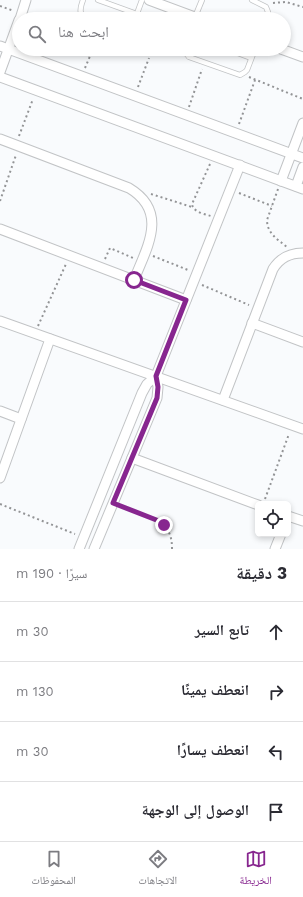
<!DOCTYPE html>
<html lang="ar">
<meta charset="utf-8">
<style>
body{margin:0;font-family:"Work Sans","Noto Naskh Arabic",sans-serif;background:#f7f7f7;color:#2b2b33;direction:rtl}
.controls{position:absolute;right:12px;bottom:12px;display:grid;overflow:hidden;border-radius:6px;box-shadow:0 2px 6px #0003}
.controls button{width:36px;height:36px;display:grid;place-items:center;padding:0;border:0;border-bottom:1px solid #e1e1e2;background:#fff;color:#2b2b33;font:20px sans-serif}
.stop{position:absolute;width:12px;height:12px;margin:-9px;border:3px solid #87268f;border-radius:50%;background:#fff}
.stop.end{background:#87268f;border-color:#fff;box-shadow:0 1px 4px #0008}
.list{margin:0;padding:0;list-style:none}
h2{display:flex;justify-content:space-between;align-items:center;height:52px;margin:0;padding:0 16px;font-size:17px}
h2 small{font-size:13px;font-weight:400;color:#7c7c81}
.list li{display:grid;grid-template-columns:26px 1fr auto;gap:12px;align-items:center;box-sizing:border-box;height:60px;padding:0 16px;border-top:1px solid #e1e1e2}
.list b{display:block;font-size:15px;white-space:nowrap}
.list em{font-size:13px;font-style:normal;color:#7c7c81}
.icon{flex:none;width:22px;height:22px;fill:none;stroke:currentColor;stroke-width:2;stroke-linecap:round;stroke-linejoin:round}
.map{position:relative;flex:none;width:303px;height:549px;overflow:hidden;direction:ltr}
.search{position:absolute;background:#fff;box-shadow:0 2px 6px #0003;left:12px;right:12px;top:12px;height:44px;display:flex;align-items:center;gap:10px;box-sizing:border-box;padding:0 14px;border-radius:22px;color:#7c7c81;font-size:15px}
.sheet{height:292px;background:#fff}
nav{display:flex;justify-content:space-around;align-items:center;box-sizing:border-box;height:56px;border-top:1px solid #e1e1e2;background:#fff;font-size:11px;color:#7c7c81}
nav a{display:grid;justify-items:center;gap:2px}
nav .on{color:#87268f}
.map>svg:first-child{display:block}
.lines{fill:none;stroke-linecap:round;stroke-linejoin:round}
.service-casing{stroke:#c2c4c6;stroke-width:6}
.minor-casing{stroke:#c2c4c6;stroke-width:11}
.path{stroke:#939496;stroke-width:2;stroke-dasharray:2 3;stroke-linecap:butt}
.service{stroke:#fff;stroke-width:4.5}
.minor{stroke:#fff;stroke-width:9}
.route{stroke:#87268f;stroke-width:5}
</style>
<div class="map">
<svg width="303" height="549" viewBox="0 0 303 549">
<rect width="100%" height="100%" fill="#f9fbfd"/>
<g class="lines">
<g class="service-casing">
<g id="service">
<path d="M 83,0 C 80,8 78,16 88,19"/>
<polyline points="98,0 137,14"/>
<polyline points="252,0 266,7 268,12 266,19"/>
<polyline points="195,17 202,0"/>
<polyline points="135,19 142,0"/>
<polyline points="184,49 185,52 189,57 240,75 245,72 247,70 255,49"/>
<polyline points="227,49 251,58"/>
</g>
</g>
<g class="minor-casing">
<g id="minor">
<polyline points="149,0 200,19"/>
<polyline points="20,19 26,0"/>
<polyline points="0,46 303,158"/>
<polyline points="281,49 303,57"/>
<polyline points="0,72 19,20"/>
<polyline points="0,77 303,189"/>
<path d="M 0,139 L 129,188 C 169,212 147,247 134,280"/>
<polyline points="281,181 303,123"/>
<polyline points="296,186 303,167"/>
<polyline points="0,229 186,300"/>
<polyline points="0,321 303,429"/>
<polyline points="252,323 303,342"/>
<path d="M 223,400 L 273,269 C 280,258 289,253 303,253"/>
<polyline points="0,411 21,419"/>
<polyline points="132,458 258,505"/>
<polyline points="0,478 50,339"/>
<polyline points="288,516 303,521"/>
<polyline points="79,549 142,393 147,384 156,376 240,165"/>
<polyline points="94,549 157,398 158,387 156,376"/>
<polyline points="275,549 281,534"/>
</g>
</g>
<g class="path">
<polyline points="273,3 286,2 303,7"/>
<polyline points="0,6 14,11"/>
<polyline points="85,68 93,49"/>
<polyline points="249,77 303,99"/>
<polyline points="138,87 149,58"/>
<polyline points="189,107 202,69"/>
<polyline points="239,124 255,80"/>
<polyline points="19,136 33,99"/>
<path d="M 210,164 L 192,204 C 193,212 204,214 211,216"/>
<path d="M 278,189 L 267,220 C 267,233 277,239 287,247"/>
<polyline points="239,193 272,206"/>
<polyline points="151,194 192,207"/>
<polyline points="0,201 16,155"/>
<polyline points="153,256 188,270"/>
<polyline points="105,259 110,248 133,258"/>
<polyline points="202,285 249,305"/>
<polyline points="38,326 66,264"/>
<polyline points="265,499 289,434"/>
<polyline points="0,504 75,534"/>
<path d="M 122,507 L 159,521 C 169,529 172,536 172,549"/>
</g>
<use href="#service" class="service"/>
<use href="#minor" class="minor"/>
</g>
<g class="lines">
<polyline class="route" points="134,280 186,300 156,376 158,387 157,398 113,503 159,521 164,525"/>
</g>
</svg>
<div class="controls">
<button><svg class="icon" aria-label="locate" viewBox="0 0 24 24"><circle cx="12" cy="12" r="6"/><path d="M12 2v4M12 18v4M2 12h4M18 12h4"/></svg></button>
</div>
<div class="stop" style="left:134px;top:280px"></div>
<div class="stop end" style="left:164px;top:525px"></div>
<div class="search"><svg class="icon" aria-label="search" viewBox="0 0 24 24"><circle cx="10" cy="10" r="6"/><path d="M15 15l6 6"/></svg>ابحث هنا</div>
</div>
<section class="sheet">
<h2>3 دقيقة<small>سيرًا · 190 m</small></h2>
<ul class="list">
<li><svg class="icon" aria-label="ahead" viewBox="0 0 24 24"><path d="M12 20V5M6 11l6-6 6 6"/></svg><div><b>تابع السير</b></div><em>30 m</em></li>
<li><svg class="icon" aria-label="right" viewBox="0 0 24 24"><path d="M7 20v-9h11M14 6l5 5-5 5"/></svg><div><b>انعطف يمينًا</b></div><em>130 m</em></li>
<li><svg class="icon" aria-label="left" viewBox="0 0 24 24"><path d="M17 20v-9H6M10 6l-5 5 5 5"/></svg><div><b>انعطف يسارًا</b></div><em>30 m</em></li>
<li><svg class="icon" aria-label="arrive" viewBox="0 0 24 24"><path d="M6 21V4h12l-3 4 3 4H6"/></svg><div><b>الوصول إلى الوجهة</b></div></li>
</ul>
</section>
<nav>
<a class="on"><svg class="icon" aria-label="map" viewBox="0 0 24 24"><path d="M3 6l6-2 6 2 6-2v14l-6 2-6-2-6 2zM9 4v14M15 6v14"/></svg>الخريطة</a>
<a><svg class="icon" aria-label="directions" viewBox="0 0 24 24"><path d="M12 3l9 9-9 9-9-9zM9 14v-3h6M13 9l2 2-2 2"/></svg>الاتجاهات</a>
<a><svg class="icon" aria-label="saved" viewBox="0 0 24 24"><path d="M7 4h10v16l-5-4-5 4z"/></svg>المحفوظات</a>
</nav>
